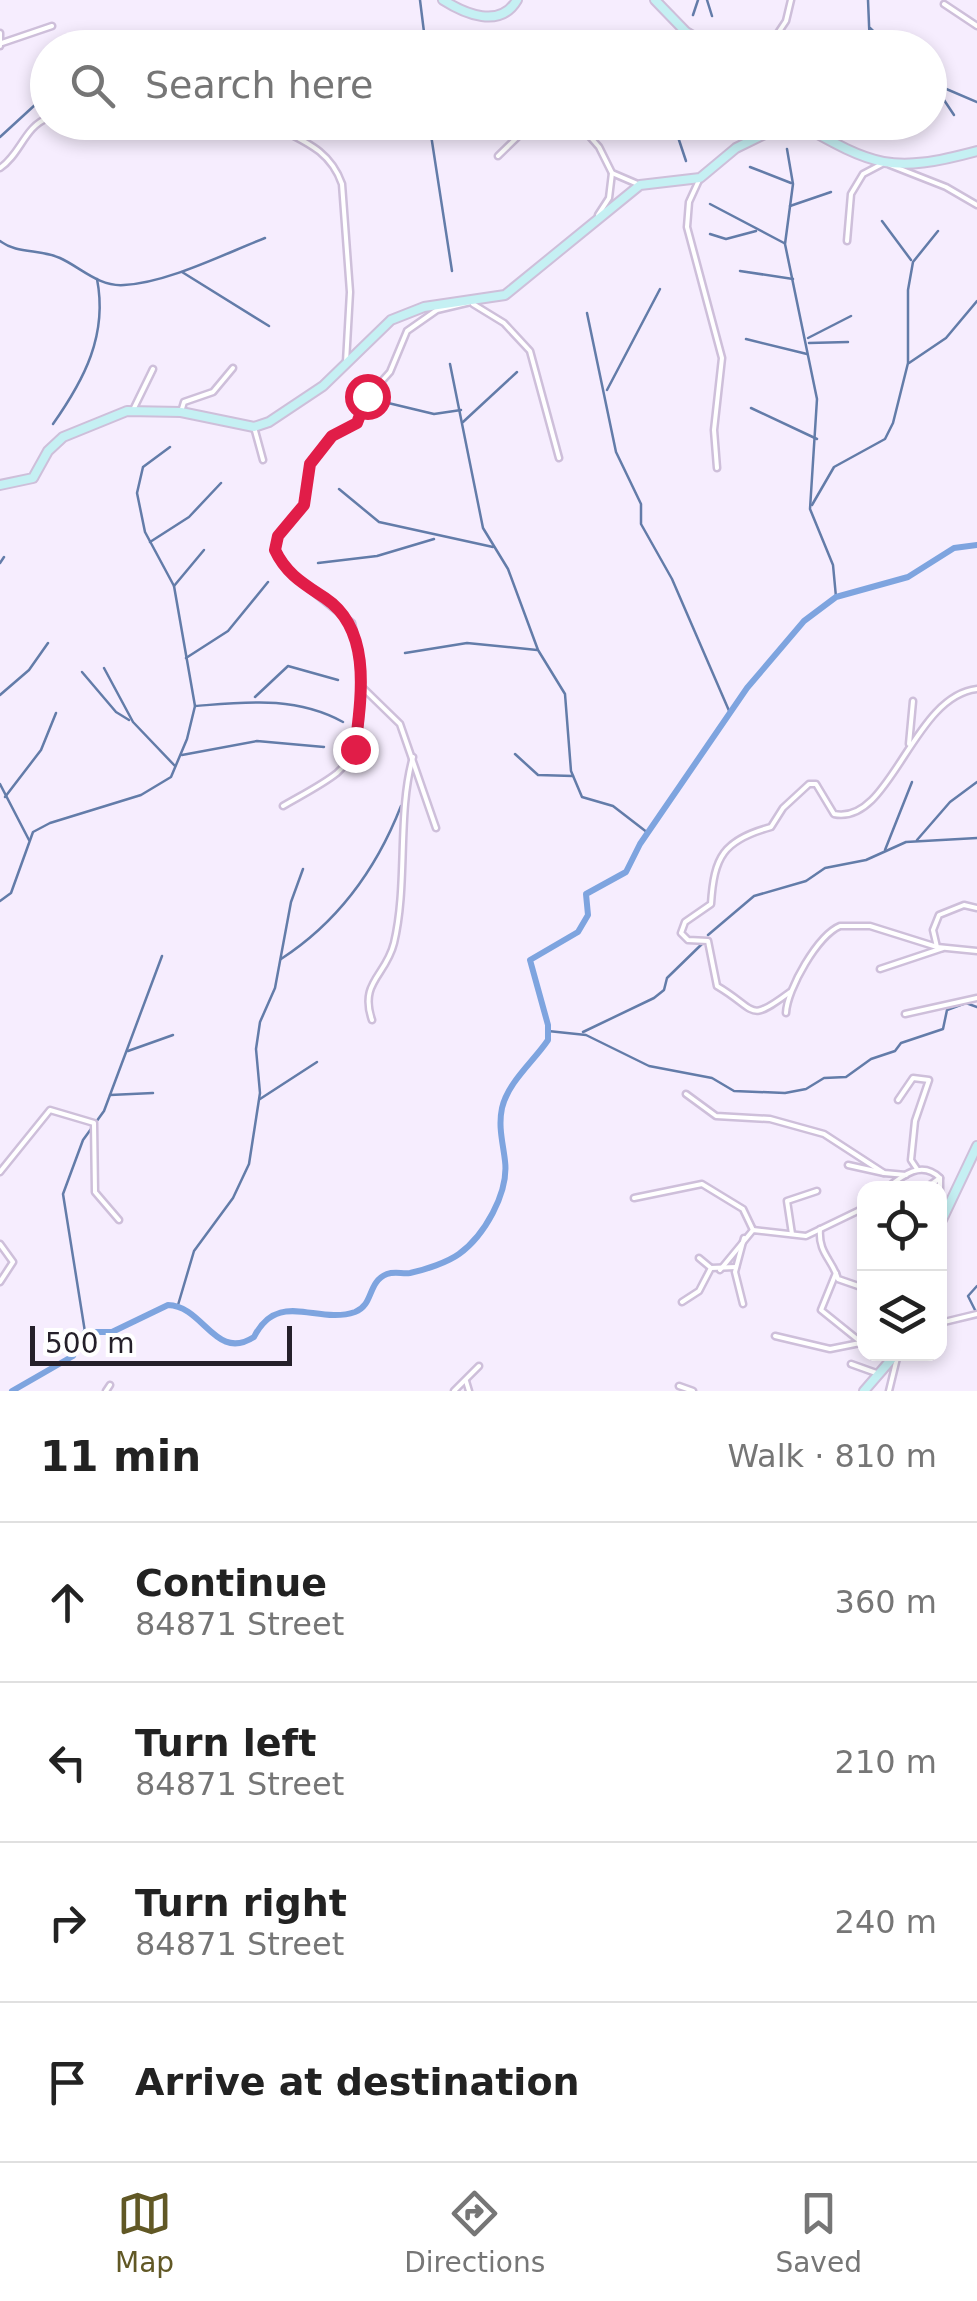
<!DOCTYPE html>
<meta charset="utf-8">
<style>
body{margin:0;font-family:"DejaVu Sans",sans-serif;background:#f6f6f6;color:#222}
.controls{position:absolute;right:30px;bottom:30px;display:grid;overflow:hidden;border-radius:20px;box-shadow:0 5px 15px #0003}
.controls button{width:90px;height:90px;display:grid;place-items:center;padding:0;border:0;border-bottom:2px solid #e0e0e0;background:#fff;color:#222;font:50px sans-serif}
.scale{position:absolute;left:30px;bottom:25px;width:262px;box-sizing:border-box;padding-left:10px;border:5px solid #25202a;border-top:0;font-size:28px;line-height:35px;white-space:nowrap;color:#25202a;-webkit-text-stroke:8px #fff;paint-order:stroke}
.stop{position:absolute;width:30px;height:30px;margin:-22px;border:8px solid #e11d48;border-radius:50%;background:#fff}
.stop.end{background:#e11d48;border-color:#fff;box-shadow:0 2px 10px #0008}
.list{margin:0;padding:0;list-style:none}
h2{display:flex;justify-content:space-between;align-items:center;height:130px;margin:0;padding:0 40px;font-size:42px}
h2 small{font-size:32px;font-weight:400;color:#767676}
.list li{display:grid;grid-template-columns:65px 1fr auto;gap:30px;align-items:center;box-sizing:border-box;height:160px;padding:0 40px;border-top:2px solid #e0e0e0}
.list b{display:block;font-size:38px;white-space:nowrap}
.list p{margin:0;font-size:32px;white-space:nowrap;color:#767676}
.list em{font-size:32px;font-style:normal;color:#767676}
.icon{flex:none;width:55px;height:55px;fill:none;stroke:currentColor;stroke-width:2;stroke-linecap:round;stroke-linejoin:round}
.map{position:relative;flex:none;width:977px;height:1391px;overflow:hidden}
.search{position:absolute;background:#fff;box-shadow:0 5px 15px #0003;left:30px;right:30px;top:30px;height:110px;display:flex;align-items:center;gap:25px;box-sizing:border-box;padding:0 35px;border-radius:55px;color:#767676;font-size:38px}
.sheet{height:770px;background:#fff}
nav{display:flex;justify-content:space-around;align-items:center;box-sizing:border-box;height:140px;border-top:2px solid #e0e0e0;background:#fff;font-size:28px;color:#767676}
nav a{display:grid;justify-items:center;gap:5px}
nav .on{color:#615825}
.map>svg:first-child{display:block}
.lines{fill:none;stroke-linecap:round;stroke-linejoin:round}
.stream{stroke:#637ca9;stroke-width:2.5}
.river{stroke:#7ea4df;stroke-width:6}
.street-casing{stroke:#cebfda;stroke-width:9}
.secondary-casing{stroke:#cebfda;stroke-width:12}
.street{stroke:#fff;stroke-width:4}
.secondary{stroke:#c5f0f3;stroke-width:8}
.route{stroke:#e11d48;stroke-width:12}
</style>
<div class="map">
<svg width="977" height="1391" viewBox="0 0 977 1391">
<rect width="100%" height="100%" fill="#f6edfe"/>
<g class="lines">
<g class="stream">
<polyline points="420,0 426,48"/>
<polyline points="707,0 712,16"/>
<polyline points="868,0 870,48"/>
<polyline points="693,15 698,0"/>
<polyline points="870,28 891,48"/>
<polyline points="426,33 523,34 561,48"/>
<polyline points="930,82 977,102"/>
<polyline points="936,88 954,115"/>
<polyline points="429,122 452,271"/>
<polyline points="673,122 686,161"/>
<polyline points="0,137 48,93"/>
<polyline points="787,149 793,184 785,244 817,399 810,509 833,565 836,597"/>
<polyline points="750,167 791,183"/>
<polyline points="710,204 784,243"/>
<polyline points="790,206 831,192"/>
<polyline points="882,221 911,260"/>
<polyline points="710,234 726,239 756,231"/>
<path d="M 0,241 C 17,254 40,249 60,258 C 80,267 99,287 124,285 C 167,283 224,254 265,238"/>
<polyline points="740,271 793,279"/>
<polyline points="182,272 269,326"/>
<polyline points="587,313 616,452 641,504 641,524 672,579 730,713"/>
<polyline points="808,338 851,316"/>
<polyline points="746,339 807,354"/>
<polyline points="809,343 848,342"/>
<polyline points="909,363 946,338 977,301"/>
<polyline points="450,364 483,528 508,569 538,650 565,694 571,771 582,797 613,806 648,833"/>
<polyline points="607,390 660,289"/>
<polyline points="384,402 434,414 461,410"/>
<polyline points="751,408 817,439"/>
<polyline points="463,422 517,372"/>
<path d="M 53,424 C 84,380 108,335 97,279"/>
<polyline points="339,489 379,522 493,547"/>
<polyline points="812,505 834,467 885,439 893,423 908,363 908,290 913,262 938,231"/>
<polyline points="150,542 189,517 221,483"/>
<polyline points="0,563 4,557"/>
<polyline points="318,563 377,556 434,539"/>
<polyline points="174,586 204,550"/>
<polyline points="405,653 467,643 537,650"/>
<polyline points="186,658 228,631 268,582"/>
<polyline points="104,668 133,722 175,766"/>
<polyline points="82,672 116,712 129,720"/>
<polyline points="0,695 29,670 48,643"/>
<polyline points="255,697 288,666 338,680"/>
<path d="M 195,706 C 248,702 295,696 343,722"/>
<polyline points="515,754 538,775 573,776"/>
<polyline points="182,755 257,741 324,747"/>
<polyline points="0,784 29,840"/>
<polyline points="5,797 41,750 56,713"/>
<polyline points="917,840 950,802 977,782"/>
<polyline points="885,850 912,782"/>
<polyline points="0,901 11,893 33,832 50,823 141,795 171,777 187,739 195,706 174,586 145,532 137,493 143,467 170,447"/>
<polyline points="708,935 754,896 806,881 825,868 866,860 906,842 977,838"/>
<path d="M 281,959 C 338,922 376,870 401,806"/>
<polyline points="548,1031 586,1035 649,1066 712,1078 734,1091 785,1093 806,1089 824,1078 846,1077 871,1059 895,1051 901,1043 943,1029 947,1010 966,1003 977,1007"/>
<polyline points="583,1032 654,998 664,990 667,978 704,942"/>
<polyline points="128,1051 173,1035"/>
<polyline points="110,1095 153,1093"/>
<polyline points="260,1099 317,1062"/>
<polyline points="178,1305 194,1251 233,1198 249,1164 260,1093 256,1049 260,1022 275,988 291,902 303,869"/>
<polyline points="976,1312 968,1296 977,1286"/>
<polyline points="85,1332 63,1194 83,1140 104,1111 162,956"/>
</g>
<path class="river" d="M 12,1391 L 73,1356 L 85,1332 L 112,1332 L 168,1305 C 204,1306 215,1362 254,1337 C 278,1289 317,1325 355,1312 C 374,1305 367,1282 387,1274 C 395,1271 402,1274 410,1273 C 425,1270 448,1262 459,1254 C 484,1236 509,1193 505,1161 C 503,1143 498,1127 502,1108 C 508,1082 534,1061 548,1040 L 548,1025 L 530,960 L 578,932 L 588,915 L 586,894 L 626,872 L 640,844 L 747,688 L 804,621 L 836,597 L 908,577 L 954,548 L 977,545"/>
<g class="street-casing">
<g id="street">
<polyline points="944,4 977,26"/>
<polyline points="0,33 0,46"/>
<polyline points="2,43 52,26"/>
<polyline points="768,48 786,21 791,0"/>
<path d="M 267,122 C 299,140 329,147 342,184 L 350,292 L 346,362"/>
<polyline points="577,122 599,147 612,173 640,185"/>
<polyline points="498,156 533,122"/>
<polyline points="890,165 946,187 977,205"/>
<path d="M 0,168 C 20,155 25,126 48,118"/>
<polyline points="700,178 689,202 687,227 722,358 714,430 717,468"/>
<polyline points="598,215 609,198 612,173"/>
<polyline points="847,241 851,194 863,174 882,164"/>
<polyline points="473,304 504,323 530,351 559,458"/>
<polyline points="133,410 153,369"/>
<polyline points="181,412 184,402 213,392 233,368"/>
<polyline points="254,427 263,460"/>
<polyline points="361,686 400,724 436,828"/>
<polyline points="909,744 913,701"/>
<path d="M 283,806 C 300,796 322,785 337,773 C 371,744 362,663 352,623 L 291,574 L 275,550 L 278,536 L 304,505 L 310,464 L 332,437 L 357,423 L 364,401 L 390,372 L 407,331 L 437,310 L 475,301"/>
<polyline points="937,947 933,930 939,915 964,905 977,908"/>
<polyline points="880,969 943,948"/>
<path d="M 790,992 C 747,1024 758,1010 717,986 L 708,941 L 688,940 L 681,933 L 685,922 L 711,904 C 714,857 723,840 771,827 L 783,808 L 809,784 L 816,784 L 834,814 C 891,826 912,696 977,689"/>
<path d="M 786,1013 C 787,989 818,935 840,926 L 870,926 L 937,947 L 977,951"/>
<polyline points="905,1014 977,998"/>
<path d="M 372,1020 C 359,982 386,976 394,943 C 408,885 397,813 413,757"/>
<polyline points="686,1094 716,1116 770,1119 824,1134 884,1173 906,1175"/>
<polyline points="898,1100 913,1078 929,1080 915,1121 911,1160 917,1169"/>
<polyline points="848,1165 884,1173"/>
<polyline points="0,1172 50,1110 94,1123 95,1192 119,1220"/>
<path d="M 887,1188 C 903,1175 922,1160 940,1178 L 940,1203"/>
<polyline points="926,1188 940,1178"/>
<polyline points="634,1198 702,1184 743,1209 753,1230"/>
<path d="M 820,1229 C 818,1253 832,1259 838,1279 L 864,1288"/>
<polyline points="792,1234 787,1201 817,1191"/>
<polyline points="0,1244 13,1262 0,1282"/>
<polyline points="699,1258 711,1268"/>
<polyline points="720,1270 753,1230 806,1236 864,1208"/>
<polyline points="836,1273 821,1310 862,1343"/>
<polyline points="682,1302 699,1291 711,1268 736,1267"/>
<polyline points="743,1304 735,1272 744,1238"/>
<polyline points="940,1323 977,1314"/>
<polyline points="775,1336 830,1349 860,1343"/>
<polyline points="851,1364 879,1374"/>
<polyline points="466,1381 469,1391"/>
<polyline points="679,1386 693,1391"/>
<polyline points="106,1391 110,1385"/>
<polyline points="454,1391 479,1366"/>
<polyline points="889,1391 897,1358"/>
</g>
</g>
<g class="secondary-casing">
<g id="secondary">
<path d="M 443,0 C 465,14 500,29 517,0"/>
<polyline points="655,0 686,32 713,48"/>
<path d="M 796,122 C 873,165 889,175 977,151"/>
<polyline points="0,485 33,478 48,451 63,437 127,411 181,412 254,427 269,422 323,386 391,320 424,307 505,295 640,185 700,178 736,148 789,122"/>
<polyline points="940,1224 977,1146"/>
<polyline points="864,1391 896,1354"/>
</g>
</g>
<use href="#street" class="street"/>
<use href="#secondary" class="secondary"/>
</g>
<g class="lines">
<path class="route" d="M 355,749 C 361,698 373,630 325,598 C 304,584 286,574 275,550 L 278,536 L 304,505 L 310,464 L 332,436 L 357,423 L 367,396"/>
</g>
</svg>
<div class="controls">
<button><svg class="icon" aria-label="locate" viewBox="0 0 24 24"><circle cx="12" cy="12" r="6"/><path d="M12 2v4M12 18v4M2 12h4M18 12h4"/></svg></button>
<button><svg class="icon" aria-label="layers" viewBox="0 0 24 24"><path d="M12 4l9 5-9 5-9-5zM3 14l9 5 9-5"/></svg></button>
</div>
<div class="scale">500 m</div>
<div class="stop" style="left:367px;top:396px"></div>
<div class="stop end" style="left:355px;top:749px"></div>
<div class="search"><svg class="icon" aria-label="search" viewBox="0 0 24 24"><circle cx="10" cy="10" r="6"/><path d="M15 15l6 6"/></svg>Search here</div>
</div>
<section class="sheet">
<h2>11 min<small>Walk · 810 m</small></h2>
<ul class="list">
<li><svg class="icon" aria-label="ahead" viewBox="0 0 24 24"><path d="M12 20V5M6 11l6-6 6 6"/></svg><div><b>Continue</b><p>84871 Street</p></div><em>360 m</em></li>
<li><svg class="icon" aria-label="left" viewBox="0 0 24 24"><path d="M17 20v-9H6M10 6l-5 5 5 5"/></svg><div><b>Turn left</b><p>84871 Street</p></div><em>210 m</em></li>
<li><svg class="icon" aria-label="right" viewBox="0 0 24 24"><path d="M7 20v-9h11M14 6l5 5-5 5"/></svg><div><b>Turn right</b><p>84871 Street</p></div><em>240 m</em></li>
<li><svg class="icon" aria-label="arrive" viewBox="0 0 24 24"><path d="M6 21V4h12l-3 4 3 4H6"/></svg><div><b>Arrive at destination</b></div></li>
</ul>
</section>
<nav>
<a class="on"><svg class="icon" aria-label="map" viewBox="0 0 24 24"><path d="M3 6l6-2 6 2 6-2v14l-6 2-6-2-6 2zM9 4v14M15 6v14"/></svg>Map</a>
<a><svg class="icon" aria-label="directions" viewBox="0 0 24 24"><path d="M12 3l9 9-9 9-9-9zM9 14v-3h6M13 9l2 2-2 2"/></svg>Directions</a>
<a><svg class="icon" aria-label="saved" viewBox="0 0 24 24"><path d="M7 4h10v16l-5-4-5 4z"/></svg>Saved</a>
</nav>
